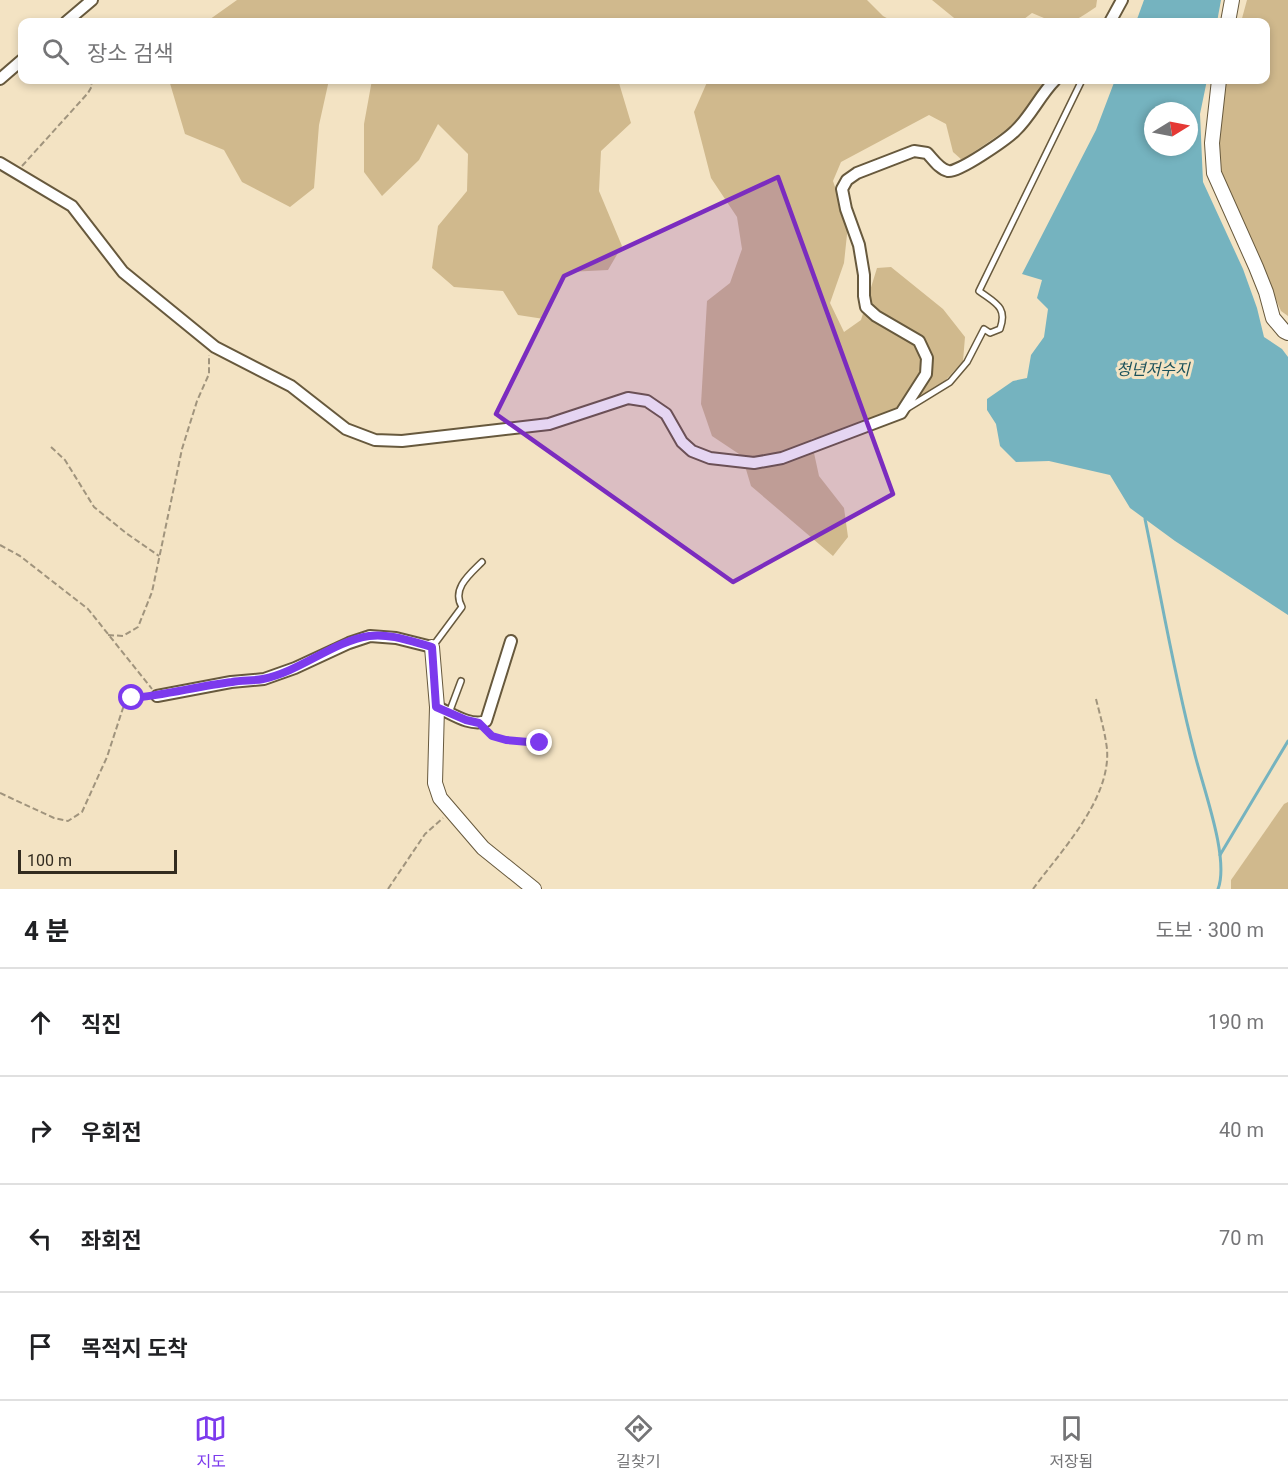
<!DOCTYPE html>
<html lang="ko">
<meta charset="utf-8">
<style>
body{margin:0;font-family:Roboto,"Noto Sans KR",sans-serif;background:#f2f2f2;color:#202124}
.compass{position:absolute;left:1144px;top:102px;width:54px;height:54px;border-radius:50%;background:#fff;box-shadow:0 3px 9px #0003;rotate:80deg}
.scale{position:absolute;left:18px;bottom:15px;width:159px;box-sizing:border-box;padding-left:6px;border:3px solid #322b1f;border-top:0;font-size:16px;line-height:21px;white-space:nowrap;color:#322b1f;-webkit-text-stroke:4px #f3e3c3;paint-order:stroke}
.stop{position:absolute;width:18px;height:18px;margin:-14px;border:4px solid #7c3aed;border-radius:50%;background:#fff}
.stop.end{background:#7c3aed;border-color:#fff;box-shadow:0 2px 6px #0008}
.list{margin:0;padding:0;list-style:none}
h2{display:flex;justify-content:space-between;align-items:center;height:78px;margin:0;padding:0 24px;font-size:26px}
h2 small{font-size:20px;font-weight:400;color:#757577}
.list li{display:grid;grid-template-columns:39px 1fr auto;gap:18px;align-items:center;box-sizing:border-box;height:108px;padding:0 24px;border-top:2px solid #e0e0e0}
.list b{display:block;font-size:22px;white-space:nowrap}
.list em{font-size:20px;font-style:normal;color:#757577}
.icon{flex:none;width:33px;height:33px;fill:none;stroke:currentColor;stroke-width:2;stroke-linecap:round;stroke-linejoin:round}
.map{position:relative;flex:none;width:1288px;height:889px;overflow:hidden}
.search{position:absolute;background:#fff;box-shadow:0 3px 9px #0003;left:18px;right:18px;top:18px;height:66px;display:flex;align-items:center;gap:15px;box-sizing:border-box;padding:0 21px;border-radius:12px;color:#757577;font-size:22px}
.sheet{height:510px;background:#fff}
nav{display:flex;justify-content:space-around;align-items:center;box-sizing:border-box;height:84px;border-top:2px solid #e0e0e0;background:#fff;font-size:16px;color:#757577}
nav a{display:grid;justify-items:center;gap:3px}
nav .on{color:#7c3aed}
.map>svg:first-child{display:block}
.green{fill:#d0b98d}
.water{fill:#75b3bf;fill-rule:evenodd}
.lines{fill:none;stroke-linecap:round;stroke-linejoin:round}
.stream{stroke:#75b3bf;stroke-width:3}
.service-casing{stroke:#67593d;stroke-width:8}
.minor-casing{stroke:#67593d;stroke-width:14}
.tertiary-casing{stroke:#67593d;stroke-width:16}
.path{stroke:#a0947d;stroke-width:2;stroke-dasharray:6 3;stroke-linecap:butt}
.service{stroke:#fff;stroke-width:5}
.minor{stroke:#fff;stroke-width:10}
.tertiary{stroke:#fff;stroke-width:14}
.route{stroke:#7c3aed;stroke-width:8}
.marked{fill:#7b2cbf;fill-opacity:0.2;stroke:#7b2cbf;stroke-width:4.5;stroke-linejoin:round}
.labels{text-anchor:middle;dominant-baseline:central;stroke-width:6;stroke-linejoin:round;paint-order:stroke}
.water-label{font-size:16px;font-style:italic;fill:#1c525b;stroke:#f3e3c3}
</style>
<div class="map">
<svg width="1288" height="889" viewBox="0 0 1288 889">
<rect width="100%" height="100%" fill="#f3e3c3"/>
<g class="green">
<polygon points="237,0 867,0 883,16 894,22 206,22"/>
<path d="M 932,0 L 1097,0 L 1096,7 C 1067,27 1065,27 1032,13 L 1020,22 L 959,22 Z"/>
<polygon points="1247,0 1288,0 1288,316 1281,311 1216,163 1226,80 1266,80 1266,22 1241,22"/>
<polygon points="169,80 329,80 319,125 314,188 290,207 242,182 224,150 185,134"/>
<polygon points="372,80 621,80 619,83 631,123 601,151 599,191 622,246 608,270 568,272 544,319 518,315 503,291 454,287 432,268 438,226 467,191 468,154 438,124 419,160 382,196 364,172 364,124"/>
<polygon points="708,80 1048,80 1047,83 1009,128 962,160 953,152 946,124 929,115 841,162 833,181 848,225 844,263 830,303 844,332 861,320 877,268 891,267 943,309 965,337 963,361 943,383 893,412 840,433 811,439 819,476 844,508 848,537 833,556 751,486 742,456 712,436 701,404 707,301 730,283 742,249 737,217 711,178 694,112"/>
<polygon points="1288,802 1288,889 1231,889 1231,880 1284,804"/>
</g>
<g class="water">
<polygon points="1144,0 1221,0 1217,22 1136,22"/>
<path d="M 1115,80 L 1207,80 L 1200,114 L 1203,182 L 1243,269 L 1257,308 L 1264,337 L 1282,349 L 1288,357 L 1288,615 L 1175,541 L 1130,508 L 1110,475 L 1049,461 L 1016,462 L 1000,446 L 996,424 L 987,410 L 987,399 L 1013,381 L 1027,378 L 1031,355 L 1044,337 L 1048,309 L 1037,298 L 1042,280 L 1022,274 L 1096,130 ZM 1153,111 L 1189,111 L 1189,147 L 1153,147 Z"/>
</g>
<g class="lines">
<g class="stream">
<path d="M 1145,519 C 1161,596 1174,675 1194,751 C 1202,785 1230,858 1218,889"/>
<polyline points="1220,855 1288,741"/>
</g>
<g class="service-casing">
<g id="service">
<path d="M 906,409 L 950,382 L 967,362 L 984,329 L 990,333 L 1000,329 C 1008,307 995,303 979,291 L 1082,80"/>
<path d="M 433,646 L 462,607 C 451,589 470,574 482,562"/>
<polyline points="449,713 461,681"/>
</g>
</g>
<g class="minor-casing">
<g id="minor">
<polyline points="66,22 92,0"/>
<polyline points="1110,22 1122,0"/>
<polyline points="0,79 22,60"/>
<path d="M 0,163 L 72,206 L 123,272 L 215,347 L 291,386 L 346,429 L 375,440 L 402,441 L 549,424 L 628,398 L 647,401 L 666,414 L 682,442 L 692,451 L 710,458 L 754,463 L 782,458 L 901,413 L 926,374 L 927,358 L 919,341 L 876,316 L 866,307 L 864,296 L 864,275 L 859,245 L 846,209 L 842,189 L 847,180 L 857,173 L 914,151 L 927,153 C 933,159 939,169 948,171 C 957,174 1007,139 1015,131 C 1031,116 1040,95 1055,80"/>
<polyline points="157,696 231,682 264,679 295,668 349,643 370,636 396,638 432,647"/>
<path d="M 437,707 C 451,713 470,727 486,721 L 511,641"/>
</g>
</g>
<g class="tertiary-casing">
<g id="tertiary">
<polyline points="1228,22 1232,0"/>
<polyline points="1219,80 1212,143 1214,173 1256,267 1266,292 1273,318 1284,331 1288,333"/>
<polyline points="432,647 437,707 435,783 440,798 483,848 534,889"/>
</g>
</g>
<g class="path">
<polyline points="22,166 88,93 92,86 91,80"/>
<polyline points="51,447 65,460 94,507 126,533 159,556"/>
<polyline points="0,545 20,556 88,609 152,689"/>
<polyline points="108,635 123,636 138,627 152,592 182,449 197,401 209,374 209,355"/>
<path d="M 487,732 C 500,744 524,742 540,743 L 547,750"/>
<polyline points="0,793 54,818 68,821 82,812 107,757 123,708 132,698 147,697"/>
<polyline points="388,889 425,834 443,818"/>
<path d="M 1033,889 C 1061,851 1111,799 1107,749 C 1105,732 1100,715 1096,699"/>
</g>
<use href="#service" class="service"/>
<use href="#minor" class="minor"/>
<use href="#tertiary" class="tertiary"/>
</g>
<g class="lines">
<path class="route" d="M 132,698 C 166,695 198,686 232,682 C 242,680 253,681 263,679 C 299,672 334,641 369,636 C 390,633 413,642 432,647 L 436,707 L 466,720 L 479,723 L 492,736 L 506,740 L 540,743"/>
</g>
<path class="marked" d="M 778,177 L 893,494 L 733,582 L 496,414 L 564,276 Z"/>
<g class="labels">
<g class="water-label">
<text x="1153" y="369">청년저수지</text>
</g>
</g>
</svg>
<svg class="compass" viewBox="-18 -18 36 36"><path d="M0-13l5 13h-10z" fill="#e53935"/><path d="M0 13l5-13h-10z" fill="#757577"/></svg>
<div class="scale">100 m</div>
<div class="stop" style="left:132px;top:698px"></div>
<div class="stop end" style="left:540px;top:743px"></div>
<div class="search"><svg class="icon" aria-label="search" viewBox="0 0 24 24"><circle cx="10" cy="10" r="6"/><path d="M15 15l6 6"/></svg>장소 검색</div>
</div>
<section class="sheet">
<h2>4 분<small>도보 · 300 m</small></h2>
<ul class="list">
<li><svg class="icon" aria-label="ahead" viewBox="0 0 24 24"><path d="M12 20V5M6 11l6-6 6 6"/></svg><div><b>직진</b></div><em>190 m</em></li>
<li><svg class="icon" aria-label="right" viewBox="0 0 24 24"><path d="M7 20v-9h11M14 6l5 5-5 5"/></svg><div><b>우회전</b></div><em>40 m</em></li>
<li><svg class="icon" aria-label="left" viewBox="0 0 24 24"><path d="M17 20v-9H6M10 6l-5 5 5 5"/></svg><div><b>좌회전</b></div><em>70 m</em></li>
<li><svg class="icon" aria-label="arrive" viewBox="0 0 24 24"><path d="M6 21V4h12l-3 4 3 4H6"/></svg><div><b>목적지 도착</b></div></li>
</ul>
</section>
<nav>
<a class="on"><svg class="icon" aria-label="map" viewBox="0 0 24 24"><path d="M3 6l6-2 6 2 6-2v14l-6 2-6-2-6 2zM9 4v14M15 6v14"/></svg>지도</a>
<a><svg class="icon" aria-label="directions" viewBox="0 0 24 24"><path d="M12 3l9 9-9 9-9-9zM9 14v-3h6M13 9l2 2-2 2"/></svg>길찾기</a>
<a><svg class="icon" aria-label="saved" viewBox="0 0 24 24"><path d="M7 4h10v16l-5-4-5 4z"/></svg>저장됨</a>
</nav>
